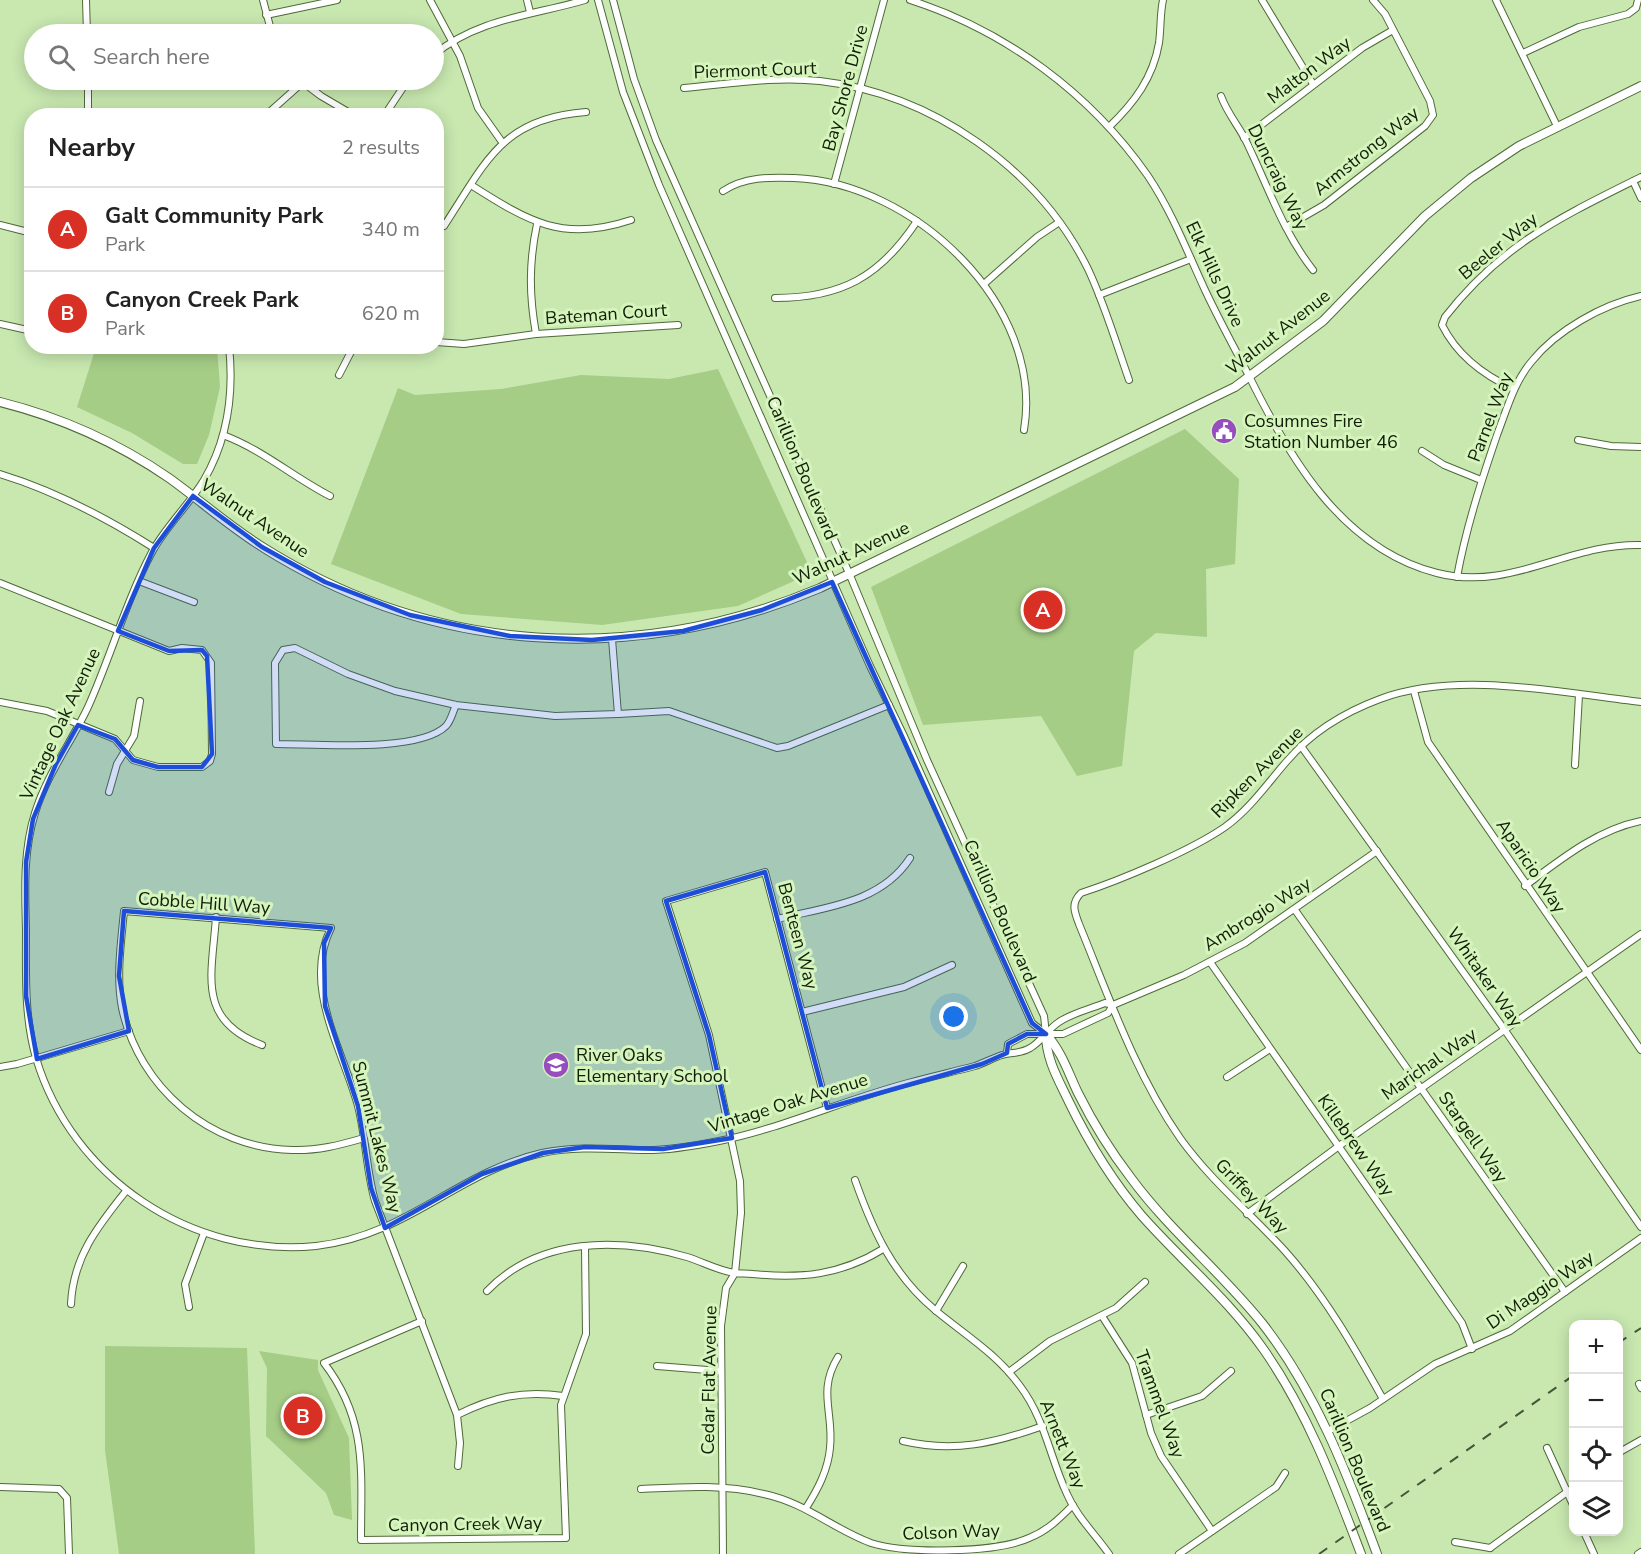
<!DOCTYPE html>
<meta charset="utf-8">
<style>
body{margin:0;font-family:"Nunito Sans",sans-serif;background:#f2f2f2;color:#222}
.controls{position:absolute;right:18px;bottom:18px;display:grid;overflow:hidden;border-radius:12px;box-shadow:0 3px 15px #0003}
.controls button{width:54px;height:54px;display:grid;place-items:center;padding:0;border:0;border-bottom:2px solid #e0e0e0;background:#fff;color:#222;font:30px sans-serif}
.you{position:absolute;left:954px;top:1017px;width:21px;height:21px;margin:-15px;border:4px solid #fff;border-radius:50%;background:#1a73e8;box-shadow:0 0 0 9px #1a73e833}
.badge{display:grid;place-items:center;width:39px;height:39px;border-radius:50%;background:#d93025;color:#fff;font-size:20px;font-weight:700}
.pin{position:absolute;translate:-50% -50%;border:3px solid #fff;box-shadow:0 2px 6px #0006}
.list{margin:0;padding:0;list-style:none}
h2{display:flex;justify-content:space-between;align-items:center;height:78px;margin:0;padding:0 24px;font-size:26px}
h2 small{font-size:20px;font-weight:400;color:#767676}
.list li{display:grid;grid-template-columns:39px 1fr auto;gap:18px;align-items:center;box-sizing:border-box;height:84px;padding:0 24px;border-top:2px solid #e0e0e0}
.list b{display:block;font-size:22px;white-space:nowrap}
.list p{margin:0;font-size:20px;white-space:nowrap;color:#767676}
.list em{font-size:20px;font-style:normal;color:#767676}
.icon{flex:none;width:33px;height:33px;fill:none;stroke:currentColor;stroke-width:2;stroke-linecap:round;stroke-linejoin:round}
.map{position:relative;flex:none;width:1641px;height:1554px;overflow:hidden}
.search{position:absolute;background:#fff;box-shadow:0 3px 15px #0003;left:24px;top:24px;width:420px;height:66px;display:flex;align-items:center;gap:15px;box-sizing:border-box;padding:0 21px;border-radius:33px;color:#767676;font-size:22px}
.panel{position:absolute;background:#fff;box-shadow:0 3px 15px #0003;left:24px;top:108px;width:420px;height:246px;border-radius:24px}
.map>svg:first-child{display:block}
.green{fill:#a5cd86}
.lines{fill:none;stroke-linecap:round;stroke-linejoin:round}
.minor-casing{stroke:#4e6a38;stroke-width:8}
.tertiary-casing{stroke:#4e6a38;stroke-width:10}
.minor{stroke:#fff;stroke-width:6}
.tertiary{stroke:#fff;stroke-width:8}
.rail{stroke:#455637;stroke-width:2;stroke-dasharray:10 10;stroke-linecap:butt}
.marked{fill:#1d4ed8;fill-opacity:0.2;stroke:#1d4ed8;stroke-width:4.5;stroke-linejoin:round}
.labels{text-anchor:middle;dominant-baseline:central;stroke-width:6;stroke-linejoin:round;paint-order:stroke}
.street-label{font-size:18px;fill:#121d08;stroke:#d5f5bd}
.poi-label{font-size:18px;fill:#121d08;stroke:#d5f5bd;text-anchor:start}
</style>
<div class="map">
<svg width="1641" height="1554" viewBox="0 0 1641 1554">
<rect width="100%" height="100%" fill="#c8e8b0"/>
<g class="green">
<polygon points="96,347 217,347 220,387 209,435 197,464 183,464 132,433 77,407"/>
<polygon points="718,369 812,573 738,606 602,625 461,614 331,564 398,388 415,395 501,389 581,375 669,379"/>
<polygon points="1185,429 1239,479 1235,564 1206,569 1207,637 1156,633 1134,651 1122,766 1077,776 1041,716 923,725 871,587"/>
<polygon points="105,1346 247,1348 255,1554 119,1554 105,1450"/>
<polygon points="259,1351 318,1360 318,1370 349,1438 352,1520 334,1515 326,1493 266,1436 267,1368"/>
</g>
<g class="lines">
<g class="minor-casing">
<g id="minor">
<polyline points="86,0 87,34"/>
<polyline points="263,0 272,34"/>
<polyline points="430,0 460,56 478,108 502,142"/>
<polyline points="527,0 530,12"/>
<polyline points="598,0 623,92 659,185 870,666 903,734 1032,1023 1046,1034"/>
<polyline points="613,0 634,79 656,140 849,573 927,760 1044,1016 1046,1034"/>
<path d="M 910,0 C 1006,31 1090,93 1148,176 C 1172,212 1187,251 1205,290 C 1219,320 1234,347 1249,376 C 1289,457 1342,549 1437,573 C 1511,592 1568,543 1641,545"/>
<polyline points="1262,0 1313,84"/>
<polyline points="1496,0 1557,126"/>
<polyline points="266,15 337,0"/>
<polyline points="1523,53 1579,27 1628,14 1636,8 1638,0"/>
<path d="M 434,55 C 476,19 534,15 585,0"/>
<polyline points="88,80 88,116"/>
<polyline points="300,80 321,96 355,116"/>
<path d="M 684,88 C 729,84 775,76 820,81 C 932,94 1038,168 1088,269 C 1105,305 1116,343 1129,380"/>
<path d="M 1221,96 C 1227,113 1238,125 1246,141 C 1267,184 1283,232 1313,270"/>
<polyline points="265,116 302,83"/>
<polyline points="384,116 408,80"/>
<path d="M 1109,127 C 1134,103 1153,78 1159,43 C 1161,28 1160,14 1163,0"/>
<polyline points="1244,138 1362,48 1393,30"/>
<polyline points="1633,181 1641,198"/>
<polyline points="834,184 884,0"/>
<path d="M 471,185 C 528,221 562,243 631,220"/>
<path d="M 723,191 C 744,177 769,177 794,178 C 913,182 1045,305 1024,430"/>
<polyline points="0,225 32,233"/>
<polyline points="1286,227 1324,205 1425,126 1433,115 1430,101 1385,14 1373,0"/>
<path d="M 436,229 L 444,226 C 485,164 501,118 586,112"/>
<polyline points="984,284 1037,237 1058,223"/>
<polyline points="1099,295 1191,259"/>
<path d="M 775,298 C 841,298 880,277 917,221"/>
<polyline points="0,324 32,331"/>
<path d="M 536,334 C 529,295 529,262 537,224"/>
<polyline points="436,342 464,344 536,334 678,325"/>
<path d="M 229,346 C 234,393 228,439 204,480 C 189,505 166,526 152,552 C 126,601 111,656 88,707 C 71,743 47,774 35,813 C 23,851 25,891 26,930 C 26,973 24,1016 36,1058 C 72,1178 191,1258 316,1246 C 407,1236 457,1172 542,1153 C 576,1146 607,1149 641,1150 C 666,1151 694,1146 719,1141 C 783,1128 844,1100 908,1083 C 930,1077 952,1072 975,1066 C 984,1063 993,1058 1002,1055 C 1012,1052 1020,1054 1030,1048 C 1041,1042 1048,1029 1059,1022 C 1072,1013 1090,1009 1105,1003 L 1113,1005"/>
<polyline points="339,375 354,346"/>
<path d="M 1514,389 C 1485,376 1457,355 1442,325 L 1445,317 C 1502,244 1561,217 1641,177"/>
<path d="M 223,435 C 263,450 293,477 330,496"/>
<polyline points="1578,440 1611,446 1641,447"/>
<polyline points="1422,451 1444,465 1481,480"/>
<path d="M 0,474 C 56,491 105,517 154,548"/>
<path d="M 1457,577 C 1466,528 1481,482 1497,435 C 1507,409 1514,382 1532,361 C 1557,330 1602,305 1641,296"/>
<polyline points="139,581 194,602"/>
<polyline points="0,583 169,651 182,648 202,650 211,663 212,754 210,761 202,767 158,767 133,760 115,739 47,711 0,702"/>
<polyline points="1414,691 1428,742 1641,1050"/>
<path d="M 456,705 C 453,711 451,721 446,726 C 419,753 315,744 276,744 L 275,663 L 283,650 L 295,648 L 348,674 L 395,691 L 456,705 L 555,716 L 618,714 L 612,639"/>
<polyline points="618,714 669,711 777,748 788,746 889,705"/>
<polyline points="1301,746 1504,1029 1641,1227"/>
<polyline points="1575,765 1579,695"/>
<polyline points="109,792 117,764 134,736 140,701"/>
<path d="M 1525,886 C 1561,859 1597,830 1641,821"/>
<polyline points="1295,910 1565,1292"/>
<path d="M 216,917 C 212,975 196,1020 262,1045"/>
<path d="M 777,919 C 826,907 881,903 910,858"/>
<polyline points="1210,962 1462,1323 1472,1349"/>
<polyline points="802,1012 904,987 952,965"/>
<polyline points="1007,1053 1008,1044 1027,1034 1063,1034 1108,1013 1113,1005 1184,975 1245,943 1377,851"/>
<polyline points="0,1067 17,1064 129,1031"/>
<polyline points="1227,1077 1270,1049"/>
<path d="M 364,1138 C 340,1145 317,1151 292,1150 C 210,1148 139,1088 122,1008 C 116,976 121,943 124,911 L 331,928 C 302,986 343,1050 358,1106 C 366,1137 366,1170 375,1201 L 457,1415 L 460,1443 L 458,1466"/>
<path d="M 855,1180 C 873,1231 893,1275 935,1310 C 965,1335 996,1353 1020,1386 C 1045,1419 1050,1458 1067,1494 C 1077,1517 1095,1534 1109,1554"/>
<polyline points="1247,1214 1339,1146 1641,934"/>
<path d="M 487,1291 C 539,1237 619,1237 687,1257 C 703,1262 719,1271 735,1273 C 740,1274 747,1273 753,1274 C 801,1279 841,1275 883,1249"/>
<path d="M 71,1304 C 73,1257 98,1226 126,1191"/>
<polyline points="189,1307 185,1284 204,1233"/>
<polyline points="936,1311 963,1266"/>
<polyline points="1102,1316 1132,1363 1151,1433 1161,1456 1212,1531"/>
<path d="M 422,1321 L 324,1363 C 368,1420 361,1472 361,1540 L 566,1538 L 561,1405 L 586,1334 L 585,1247"/>
<polyline points="657,1366 720,1371"/>
<polyline points="1009,1372 1050,1341 1116,1308 1145,1282"/>
<polyline points="1639,1384 1641,1388"/>
<path d="M 1383,1399 C 1354,1347 1325,1296 1285,1251 C 1250,1213 1210,1180 1180,1138 C 1135,1073 1109,997 1079,924 C 1074,911 1071,903 1081,893 C 1121,880 1190,851 1225,827 C 1250,809 1267,784 1287,761 C 1311,733 1345,712 1380,699 C 1458,670 1561,693 1641,702"/>
<path d="M 457,1415 C 493,1397 523,1390 563,1396"/>
<polyline points="1146,1415 1202,1396 1231,1371"/>
<polyline points="1328,1431 1370,1408 1435,1364 1510,1331 1641,1238"/>
<path d="M 903,1441 C 954,1453 995,1443 1043,1426"/>
<polyline points="1547,1448 1574,1507"/>
<polyline points="1618,1453 1641,1440"/>
<polyline points="0,1487 59,1489 67,1498 69,1554"/>
<path d="M 641,1489 C 682,1487 723,1484 764,1494 C 806,1503 833,1529 871,1543 C 906,1554 996,1553 1029,1538 C 1047,1531 1059,1519 1073,1505"/>
<path d="M 806,1508 C 818,1489 828,1470 830,1448 C 834,1413 817,1391 838,1357"/>
<polyline points="1584,1532 1594,1554"/>
<polyline points="1455,1542 1490,1548"/>
<polyline points="1490,1548 1574,1487"/>
<polyline points="723,1554 721,1326 726,1288 735,1273 741,1213 740,1181 709,1035 666,901 765,872 827,1108"/>
<polyline points="1179,1554 1276,1487 1285,1473"/>
<polyline points="1638,1554 1641,1552"/>
</g>
</g>
<g class="tertiary-casing">
<g id="tertiary">
<path d="M 0,402 C 60,417 118,443 169,478 C 201,501 230,527 264,548 C 435,655 635,666 820,588 L 1235,387 L 1323,321 L 1425,216 L 1471,178 L 1519,146 L 1641,86"/>
<path d="M 1046,1034 C 1062,1052 1068,1072 1078,1093 C 1093,1123 1111,1152 1131,1178 C 1170,1231 1221,1272 1262,1323 C 1316,1392 1347,1473 1377,1554"/>
<path d="M 1046,1034 C 1046,1059 1058,1079 1069,1102 C 1089,1143 1112,1181 1142,1216 C 1182,1261 1229,1300 1264,1350 C 1308,1413 1334,1483 1361,1554"/>
</g>
</g>
<use href="#minor" class="minor"/>
<use href="#tertiary" class="tertiary"/>
<g class="rail">
<polyline points="1618,1343 1641,1328"/>
<polyline points="1319,1554 1574,1375"/>
</g>
</g>
<path class="marked" d="M 193,496 L 262,547 L 325,582 L 410,615 L 510,636 L 592,640 L 683,631 L 762,610 L 832,582 L 1032,1023 L 1046,1034 L 1027,1034 L 1008,1044 L 1007,1053 L 982,1064 L 827,1108 L 765,872 L 666,901 L 709,1035 L 732,1138 L 663,1149 L 585,1147 L 543,1153 L 482,1174 L 385,1228 L 371,1188 L 358,1106 L 325,1006 L 324,943 L 331,928 L 124,911 L 119,976 L 129,1031 L 37,1059 L 26,996 L 26,862 L 33,819 L 56,764 L 78,725 L 115,739 L 133,760 L 158,767 L 202,767 L 212,754 L 207,656 L 202,650 L 169,651 L 118,631 L 154,548 Z"/>
<defs>
<g id="civic-disc" transform="scale(1.35)"><circle r="9.5" fill="#984dbf" stroke="#d5f5bd"/><path d="M-.6-6.5H3V-4.5H.6V-3L4-1V1h2V6H-6V1h2V-1L-.6-3ZM-1.2 2.5V6h2.4V2.5Z" fill="#fff"/></g>
<g id="school-disc" transform="scale(1.35)"><circle r="9.5" fill="#984dbf" stroke="#d5f5bd"/><path d="M0-5L7-2L0 1L-7-2ZM-4 1L0 2.5L4 1V4Q0 6-4 4Z" fill="#fff"/></g>
</defs>
<g fill-rule="evenodd">
<use href="#civic-disc" x="1224" y="431"/>
<use href="#school-disc" x="556" y="1065"/>
</g>
<g class="labels">
<g class="street-label">
<text transform="translate(755 70) rotate(-2)">Piermont Court</text>
<text transform="translate(1309 70) rotate(-37)">Malton Way</text>
<text transform="translate(845 88) rotate(-75)">Bay Shore Drive</text>
<text transform="translate(1366 151) rotate(-39)">Armstrong Way</text>
<text transform="translate(1278 177) rotate(64)">Duncraig Way</text>
<text transform="translate(1498 246) rotate(-39)">Beeler Way</text>
<text transform="translate(1215 274) rotate(65)">Elk Hills Drive</text>
<text transform="translate(606 314) rotate(-4)">Bateman Court</text>
<text transform="translate(1278 332) rotate(-38)">Walnut Avenue</text>
<text transform="translate(1490 417) rotate(-69)">Parnel Way</text>
<text transform="translate(802 468) rotate(67)">Carillion Boulevard</text>
<text transform="translate(255 518) rotate(34)">Walnut Avenue</text>
<text transform="translate(851 553) rotate(-25)">Walnut Avenue</text>
<text transform="translate(60 724) rotate(-65)">Vintage Oak Avenue</text>
<text transform="translate(1257 772) rotate(-45)">Ripken Avenue</text>
<text transform="translate(1531 866) rotate(56)">Aparicio Way</text>
<text transform="translate(204 903) rotate(4)">Cobble Hill Way</text>
<text transform="translate(1000 911) rotate(66)">Carillion Boulevard</text>
<text transform="translate(1257 914) rotate(-32)">Ambrogio Way</text>
<text transform="translate(798 936) rotate(75)">Benteen Way</text>
<text transform="translate(1485 977) rotate(55)">Whitaker Way</text>
<text transform="translate(1429 1064) rotate(-35)">Marichal Way</text>
<text transform="translate(788 1103) rotate(-17)">Vintage Oak Avenue</text>
<text transform="translate(377 1137) rotate(76)">Summit Lakes Way</text>
<text transform="translate(1473 1137) rotate(55)">Stargell Way</text>
<text transform="translate(1356 1145) rotate(55)">Killebrew Way</text>
<text transform="translate(1252 1196) rotate(46)">Griffey Way</text>
<text transform="translate(1540 1290) rotate(-34)">Di Maggio Way</text>
<text transform="translate(709 1380) rotate(-89)">Cedar Flat Avenue</text>
<text transform="translate(1160 1404) rotate(70)">Trammel Way</text>
<text transform="translate(1063 1444) rotate(68)">Arnett Way</text>
<text transform="translate(1355 1460) rotate(67)">Carillion Boulevard</text>
<text transform="translate(465 1524) rotate(-1)">Canyon Creek Way</text>
<text transform="translate(951 1532) rotate(-2)">Colson Way</text>
</g>
<g class="poi-label">
<text x="1244" y="421">Cosumnes Fire<tspan x="1244" dy="21">Station Number 46</tspan></text>
<text x="576" y="1055">River Oaks<tspan x="576" dy="21">Elementary School</tspan></text>
</g>
</g>
</svg>
<div class="controls">
<button>+</button>
<button>−</button>
<button><svg class="icon" aria-label="locate" viewBox="0 0 24 24"><circle cx="12" cy="12" r="6"/><path d="M12 2v4M12 18v4M2 12h4M18 12h4"/></svg></button>
<button><svg class="icon" aria-label="layers" viewBox="0 0 24 24"><path d="M12 4l9 5-9 5-9-5zM3 14l9 5 9-5"/></svg></button>
</div>
<div class="you"></div>
<div class="pin badge" style="left:1043px;top:610px">A</div>
<div class="pin badge" style="left:303px;top:1416px">B</div>
<div class="search"><svg class="icon" aria-label="search" viewBox="0 0 24 24"><circle cx="10" cy="10" r="6"/><path d="M15 15l6 6"/></svg>Search here</div>
<section class="panel">
<h2>Nearby<small>2 results</small></h2>
<ul class="list">
<li><span class="badge">A</span><div><b>Galt Community Park</b><p>Park</p></div><em>340 m</em></li>
<li><span class="badge">B</span><div><b>Canyon Creek Park</b><p>Park</p></div><em>620 m</em></li>
</ul>
</section>
</div>
